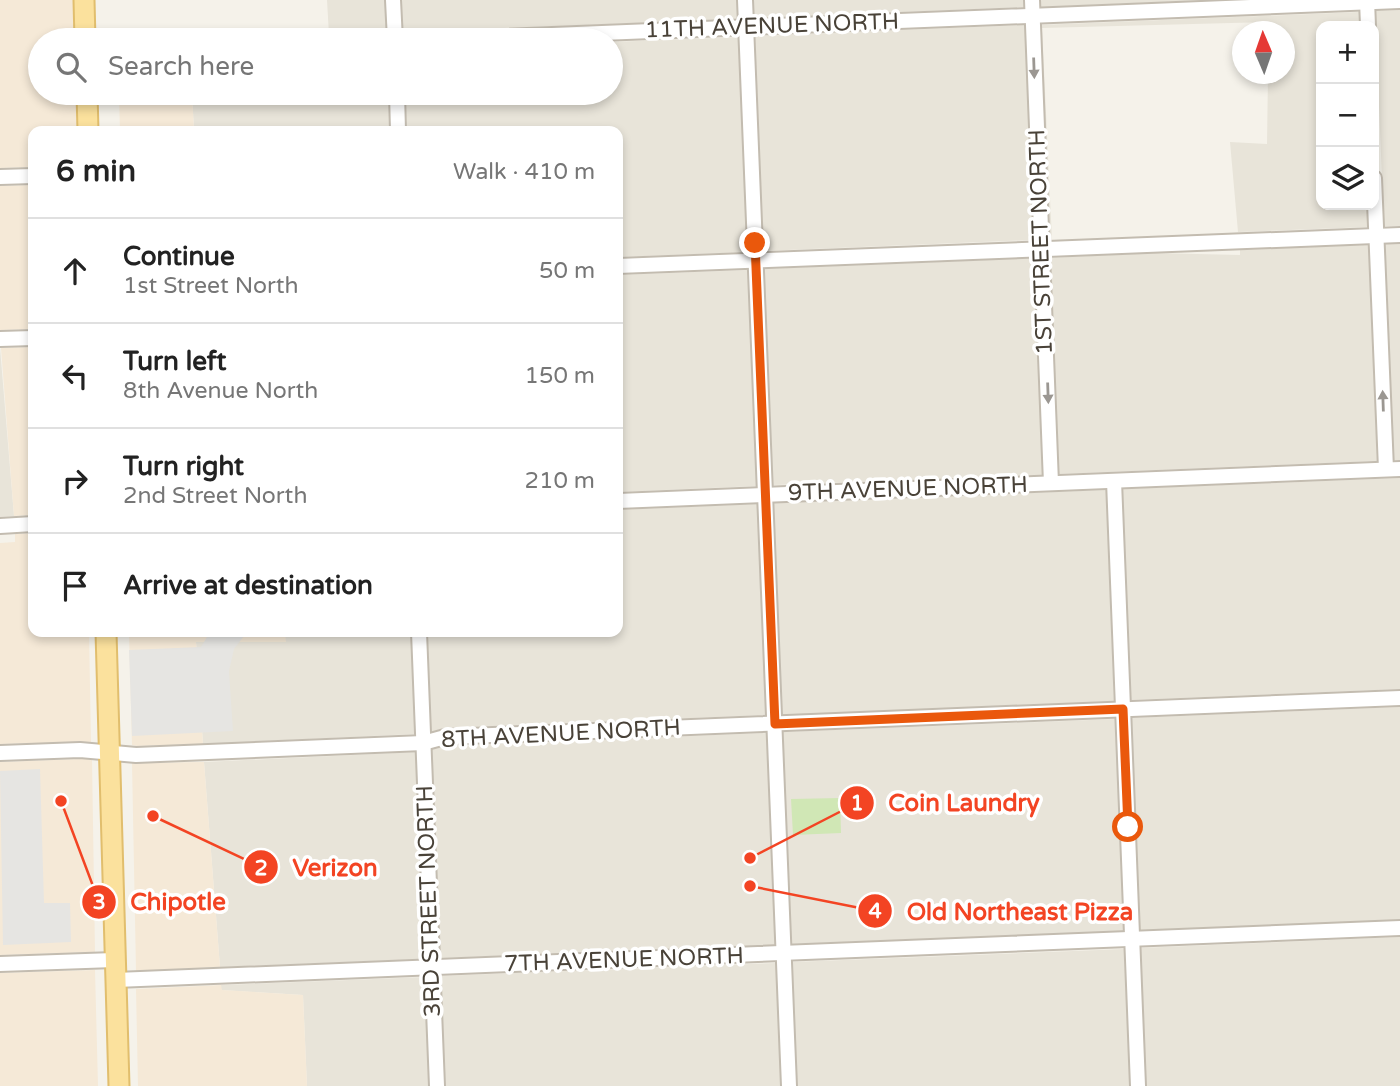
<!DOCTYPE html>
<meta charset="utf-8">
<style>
body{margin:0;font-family:"Varela Round",sans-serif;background:#f2f2f2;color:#222}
.controls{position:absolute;right:21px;top:21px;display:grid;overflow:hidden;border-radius:14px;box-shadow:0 4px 10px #0003}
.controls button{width:63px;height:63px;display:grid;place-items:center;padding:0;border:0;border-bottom:2px solid #e0e0e0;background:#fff;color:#222;font:35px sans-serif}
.compass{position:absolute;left:1232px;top:21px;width:63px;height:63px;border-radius:50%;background:#fff;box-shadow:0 4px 10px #0003;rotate:358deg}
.stop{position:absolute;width:21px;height:21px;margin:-16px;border:5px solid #ea580c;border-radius:50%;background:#fff}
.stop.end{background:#ea580c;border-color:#fff;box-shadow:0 2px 7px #0008}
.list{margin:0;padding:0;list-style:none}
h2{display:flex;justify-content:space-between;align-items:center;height:91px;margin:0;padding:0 28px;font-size:30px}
h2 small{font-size:23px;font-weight:400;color:#767676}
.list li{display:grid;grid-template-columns:46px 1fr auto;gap:21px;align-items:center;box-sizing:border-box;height:105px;padding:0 28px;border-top:2px solid #e0e0e0}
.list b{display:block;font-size:26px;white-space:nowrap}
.list p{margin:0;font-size:23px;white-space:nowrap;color:#767676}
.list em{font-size:23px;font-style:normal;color:#767676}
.icon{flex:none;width:38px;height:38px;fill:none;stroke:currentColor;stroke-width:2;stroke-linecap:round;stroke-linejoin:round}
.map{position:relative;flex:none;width:1400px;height:1086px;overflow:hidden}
.search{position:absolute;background:#fff;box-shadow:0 4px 10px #0003;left:28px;top:28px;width:595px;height:77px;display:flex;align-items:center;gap:18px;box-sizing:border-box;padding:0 24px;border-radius:38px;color:#767676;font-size:26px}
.panel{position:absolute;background:#fff;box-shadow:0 4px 10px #0003;left:28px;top:126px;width:595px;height:511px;border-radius:14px}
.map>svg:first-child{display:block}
.residential{fill:#e8e4d9}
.commercial{fill:#f5e9d7}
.green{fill:#d0e7b5}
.parking{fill:#e6e5e2}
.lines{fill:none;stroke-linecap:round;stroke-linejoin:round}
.minor-casing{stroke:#c3bcb0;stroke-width:18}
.major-casing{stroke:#e1be6d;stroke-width:23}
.minor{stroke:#fff;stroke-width:14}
.major{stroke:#fbe19d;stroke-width:19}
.oneway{fill:#9b9792}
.route{stroke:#ea580c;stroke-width:9}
.labels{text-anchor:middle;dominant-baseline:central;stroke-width:7;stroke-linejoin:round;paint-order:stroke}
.street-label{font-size:23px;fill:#494238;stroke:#fff}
.leader{fill:none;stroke:#f34423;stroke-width:2.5}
.callout-dot{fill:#f34423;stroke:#fff;stroke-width:2.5}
.mark-label{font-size:21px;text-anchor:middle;font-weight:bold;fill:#fff}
.callout-label{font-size:24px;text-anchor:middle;font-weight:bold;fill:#f34423;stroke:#fff;stroke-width:7;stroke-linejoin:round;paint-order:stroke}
</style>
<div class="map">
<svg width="1400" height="1086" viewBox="0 0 1400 1086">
<rect width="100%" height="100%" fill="#f5f2ea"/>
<g class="residential">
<polygon points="327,0 385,0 386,33 329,35"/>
<polygon points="401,0 737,0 738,19 402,32"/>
<polygon points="753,0 1024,0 1024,7 754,18"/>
<polygon points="1040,0 1208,0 1040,7"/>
<polygon points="1400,10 1400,226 1384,226 1375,11"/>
<polygon points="1359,12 1360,26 1321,26 1321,205 1367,205 1368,227 1238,232 1230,142 1267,144 1268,74 1284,74 1284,32 1269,31 1269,22 1042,28 1052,240 1049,240 1040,25"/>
<polygon points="1025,25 1033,240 763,251 755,36"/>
<polygon points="739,37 748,252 618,257 618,131 406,131 405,93 611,93 611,42"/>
<polygon points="192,93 389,93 390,131 194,131"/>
<polygon points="1384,244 1400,244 1400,460 1393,460"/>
<polygon points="1369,245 1377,461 1059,474 1050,258 1154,253 1240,255 1240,250"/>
<polygon points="1034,258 1043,475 773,485 764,269"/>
<polygon points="748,270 757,486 618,492 618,275"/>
<polygon points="0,348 14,516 0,517"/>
<polygon points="1400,478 1400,689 1130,700 1122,489"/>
<polygon points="1106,490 1114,701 782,715 774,503"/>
<polygon points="758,504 766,715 445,728 430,732 426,632 618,632 618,510"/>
<polygon points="285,632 411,632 415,734 203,744 196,642 285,642"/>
<polygon points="1400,707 1400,920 1140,930 1131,718"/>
<polygon points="1115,719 1124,931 791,944 783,732"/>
<polygon points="767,733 776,945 440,958 431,750 446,746"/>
<polygon points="416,752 424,959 220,967 204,762"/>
<polygon points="1400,937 1400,1086 1146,1086 1140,948"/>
<polygon points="1124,949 1130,1086 797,1086 792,962"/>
<polygon points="776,963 781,1086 445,1086 440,976"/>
<polygon points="425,977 429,1086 307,1086 303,995 221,990 221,985"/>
</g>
<g class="commercial">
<polygon points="0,0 76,0 77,40 40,40 40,93 79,93 80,131 33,131 33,167 0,168"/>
<polygon points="119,93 192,93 194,131 120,131"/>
<polygon points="33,185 33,329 0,330 0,186"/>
<polygon points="33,347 33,515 14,516 1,348"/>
<polygon points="33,533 33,632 89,632 91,742 0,744 0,543 15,542 15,534"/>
<polygon points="129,632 285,632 286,642 196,642 203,744 137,746 132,745"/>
<polygon points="80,759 92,759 95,952 0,955 0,762"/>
<polygon points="204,762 220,967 136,971 132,763"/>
<polygon points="95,970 98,1086 0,1086 0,973"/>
<polygon points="221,985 222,990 303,995 307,1086 138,1086 136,989"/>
</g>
<polygon class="green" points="840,798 841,833 793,835 791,799"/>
<g class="parking">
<polygon points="210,632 247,632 234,649 229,671 233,731 132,736 129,650 201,647"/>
<polygon points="40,769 44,903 70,903 71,942 3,945 0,771"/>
</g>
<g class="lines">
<g class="minor-casing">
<g id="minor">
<polyline points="393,0 395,40"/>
<polyline points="745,0 789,1086"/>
<polyline points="1032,0 1051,483"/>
<polyline points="1367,0 1368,26"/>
<polyline points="428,40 1400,1"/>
<polyline points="397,93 398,131"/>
<polyline points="0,177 33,176"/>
<polyline points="1374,178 1386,469"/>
<polyline points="618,266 1400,235"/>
<polyline points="0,339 33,338"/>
<polyline points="1114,481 1138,1086"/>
<polyline points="618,501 1400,469"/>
<polyline points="0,526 33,524"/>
<polyline points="419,632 437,1086"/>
<polyline points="0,753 80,750 136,755 423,743 445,737 1400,698"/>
<polyline points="0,964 114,960"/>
<polyline points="116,980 1400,928"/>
</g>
</g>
<g class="major-casing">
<g id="major">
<polyline points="84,0 85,40"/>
<polyline points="87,93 88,131"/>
<polyline points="106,632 119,1086"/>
</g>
</g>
<use href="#minor" class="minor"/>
<use href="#major" class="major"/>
</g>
<defs><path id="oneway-solid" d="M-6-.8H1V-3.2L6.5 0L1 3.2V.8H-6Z" transform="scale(1.75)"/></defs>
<g class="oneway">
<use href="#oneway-solid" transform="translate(1034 68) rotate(88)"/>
<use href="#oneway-solid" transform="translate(1048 393) rotate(88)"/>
<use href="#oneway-solid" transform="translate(1383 401) rotate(-92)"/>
</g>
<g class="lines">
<polyline class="route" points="755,243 775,724 1123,709 1128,827"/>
</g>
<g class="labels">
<g class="street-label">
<text transform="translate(772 26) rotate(-2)">11TH AVENUE NORTH</text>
<text transform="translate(1041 242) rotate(-92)">1ST STREET NORTH</text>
<text transform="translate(908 489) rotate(-2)">9TH AVENUE NORTH</text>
<text transform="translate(561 734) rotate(-3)">8TH AVENUE NORTH</text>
<text transform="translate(429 901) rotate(-92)">3RD STREET NORTH</text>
<text transform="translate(624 960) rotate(-2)">7TH AVENUE NORTH</text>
</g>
</g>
<path class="leader" d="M750 858L857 803M153 816L261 867M61 801L99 902M750 886L875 911"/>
<g class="callout-dot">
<circle cx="750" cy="858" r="7"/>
<circle cx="153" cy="816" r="7"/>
<circle cx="61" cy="801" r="7"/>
<circle cx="750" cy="886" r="7"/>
<circle cx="857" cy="803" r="18"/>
<circle cx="261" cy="867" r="18"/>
<circle cx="99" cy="902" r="18"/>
<circle cx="875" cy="911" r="18"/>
</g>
<g class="mark-label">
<text x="857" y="810">1</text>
<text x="261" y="875">2</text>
<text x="99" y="909">3</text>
<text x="875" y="918">4</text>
</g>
<g class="callout-label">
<text x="964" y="811">Coin Laundry</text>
<text x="335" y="876">Verizon</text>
<text x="178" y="910">Chipotle</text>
<text x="1020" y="920">Old Northeast Pizza</text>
</g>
</svg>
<div class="controls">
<button>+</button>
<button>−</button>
<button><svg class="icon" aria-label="layers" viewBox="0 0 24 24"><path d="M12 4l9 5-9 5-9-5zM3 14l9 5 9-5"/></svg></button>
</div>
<svg class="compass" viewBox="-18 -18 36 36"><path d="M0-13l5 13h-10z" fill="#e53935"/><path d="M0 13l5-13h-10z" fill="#767676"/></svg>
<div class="stop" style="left:1128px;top:827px"></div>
<div class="stop end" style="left:755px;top:243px"></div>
<div class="search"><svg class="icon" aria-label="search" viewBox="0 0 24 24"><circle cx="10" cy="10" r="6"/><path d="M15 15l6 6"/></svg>Search here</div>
<section class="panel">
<h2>6 min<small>Walk · 410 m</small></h2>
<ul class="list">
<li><svg class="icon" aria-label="ahead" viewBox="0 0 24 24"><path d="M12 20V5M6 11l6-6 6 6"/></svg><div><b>Continue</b><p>1st Street North</p></div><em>50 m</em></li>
<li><svg class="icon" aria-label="left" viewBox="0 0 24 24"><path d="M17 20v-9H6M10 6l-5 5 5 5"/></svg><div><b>Turn left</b><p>8th Avenue North</p></div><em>150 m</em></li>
<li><svg class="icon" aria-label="right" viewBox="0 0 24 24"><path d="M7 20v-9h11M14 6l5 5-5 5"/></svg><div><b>Turn right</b><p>2nd Street North</p></div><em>210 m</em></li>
<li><svg class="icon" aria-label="arrive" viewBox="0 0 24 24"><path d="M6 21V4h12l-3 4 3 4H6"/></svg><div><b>Arrive at destination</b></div></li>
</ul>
</section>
</div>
